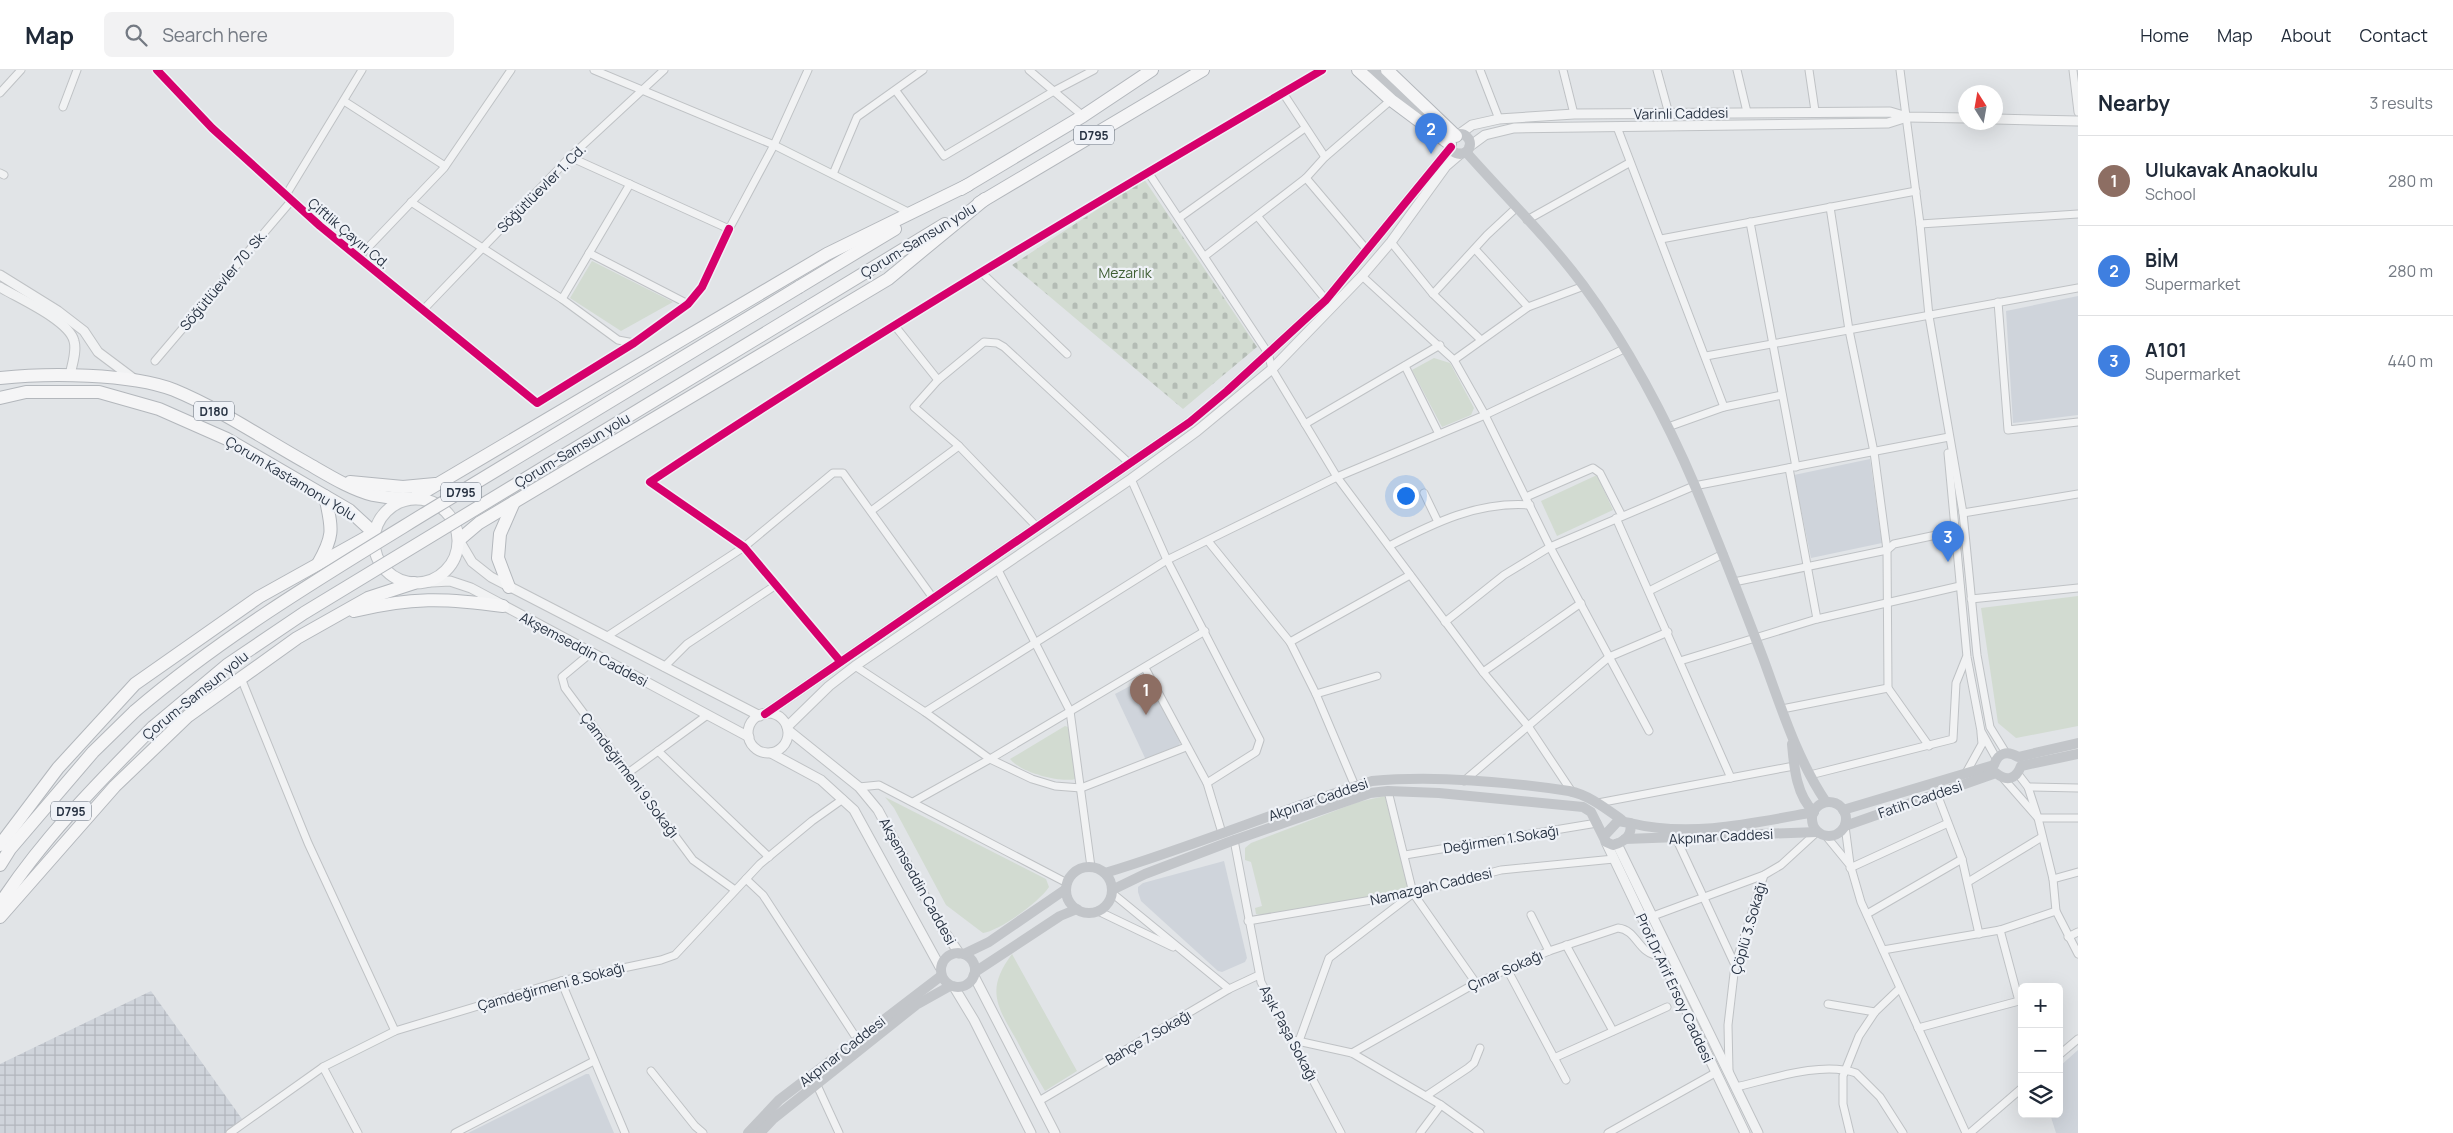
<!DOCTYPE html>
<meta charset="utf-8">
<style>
body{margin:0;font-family:Manrope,sans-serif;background:#f2f2f3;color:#1f2937}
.controls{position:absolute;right:15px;bottom:15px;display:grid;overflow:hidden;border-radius:8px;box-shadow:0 5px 20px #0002}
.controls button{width:45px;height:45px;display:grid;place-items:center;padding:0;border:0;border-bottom:1px solid #e0e1e3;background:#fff;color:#1f2937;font:25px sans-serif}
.compass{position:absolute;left:1958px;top:15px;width:45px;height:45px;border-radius:50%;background:#fff;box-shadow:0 5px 20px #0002;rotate:349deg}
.you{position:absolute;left:1405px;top:425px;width:18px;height:18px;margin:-12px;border:4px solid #fff;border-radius:50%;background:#1a73e8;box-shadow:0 0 0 8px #1a73e833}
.badge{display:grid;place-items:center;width:32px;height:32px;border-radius:50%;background:#0b8043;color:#fff;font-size:16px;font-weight:700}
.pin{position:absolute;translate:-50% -41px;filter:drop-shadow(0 1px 2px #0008)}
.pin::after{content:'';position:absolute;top:26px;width:18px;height:15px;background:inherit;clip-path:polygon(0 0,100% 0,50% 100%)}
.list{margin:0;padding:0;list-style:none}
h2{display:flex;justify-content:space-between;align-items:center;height:65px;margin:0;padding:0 20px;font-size:21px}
h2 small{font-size:16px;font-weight:400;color:#747a83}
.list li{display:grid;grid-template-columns:32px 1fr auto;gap:15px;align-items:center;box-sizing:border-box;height:90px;padding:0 20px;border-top:1px solid #e0e1e3}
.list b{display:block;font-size:19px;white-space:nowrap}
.list p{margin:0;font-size:16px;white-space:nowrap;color:#747a83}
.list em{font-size:16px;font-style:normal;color:#747a83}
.icon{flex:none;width:28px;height:28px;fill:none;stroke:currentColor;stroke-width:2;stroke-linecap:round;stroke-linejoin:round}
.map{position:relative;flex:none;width:2078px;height:1063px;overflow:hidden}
header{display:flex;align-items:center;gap:30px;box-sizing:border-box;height:70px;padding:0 25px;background:#fff;border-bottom:1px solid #e0e1e3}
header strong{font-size:24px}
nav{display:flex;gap:28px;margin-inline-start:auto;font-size:18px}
.search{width:350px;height:45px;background:#f2f2f3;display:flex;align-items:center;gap:12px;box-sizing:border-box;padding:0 18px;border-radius:8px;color:#747a83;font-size:19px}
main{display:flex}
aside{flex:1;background:#fff}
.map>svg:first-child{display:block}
.built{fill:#cfd4db}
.industrial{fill:url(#industrial-grid)}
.cemetery{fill:url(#cemetery-stones)}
.green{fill:#d2dbd1}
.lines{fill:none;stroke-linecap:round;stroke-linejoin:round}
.minor-casing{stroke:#bfc2c5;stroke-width:9}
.tertiary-casing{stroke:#bfc2c5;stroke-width:11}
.primary-casing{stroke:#bdc1c5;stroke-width:13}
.trunk-casing{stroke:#b3b7bc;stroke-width:14}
.minor{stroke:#f1f2f3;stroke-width:7}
.tertiary{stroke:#f1f2f3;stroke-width:9}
.secondary{stroke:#c2c5c9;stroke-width:10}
.primary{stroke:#f5f5f6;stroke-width:11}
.trunk{stroke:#f5f5f6;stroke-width:12}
.trunk-bridge-casing{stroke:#b3b7bc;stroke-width:14;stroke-linecap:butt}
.trunk-bridge{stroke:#f5f5f6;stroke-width:12}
.cycleway-casing{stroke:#eff2f7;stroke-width:11}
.cycleway{stroke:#d6006c;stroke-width:8}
.labels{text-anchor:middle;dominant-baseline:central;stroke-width:4.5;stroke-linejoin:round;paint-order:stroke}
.shield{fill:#eff2f7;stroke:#636c78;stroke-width:1}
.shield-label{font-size:12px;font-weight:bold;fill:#273242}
.street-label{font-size:14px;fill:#273242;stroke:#eff2f7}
.park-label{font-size:14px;fill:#3e5e33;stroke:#eff2f7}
</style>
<header>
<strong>Map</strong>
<div class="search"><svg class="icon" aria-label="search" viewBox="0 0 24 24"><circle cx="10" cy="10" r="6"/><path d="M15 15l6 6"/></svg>Search here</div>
<nav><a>Home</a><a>Map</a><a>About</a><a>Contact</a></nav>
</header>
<main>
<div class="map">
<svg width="2078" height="1063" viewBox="0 0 2078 1063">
<defs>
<pattern id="industrial-grid" width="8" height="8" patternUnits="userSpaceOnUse" patternTransform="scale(1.25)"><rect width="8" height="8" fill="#cfd4db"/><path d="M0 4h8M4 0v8" fill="none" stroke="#b2b6bd"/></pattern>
<pattern id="cemetery-stones" width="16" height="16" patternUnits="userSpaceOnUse" patternTransform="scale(1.25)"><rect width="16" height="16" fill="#d2dbd1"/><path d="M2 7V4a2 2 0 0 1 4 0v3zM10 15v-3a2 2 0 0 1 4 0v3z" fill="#b4bcb5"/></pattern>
</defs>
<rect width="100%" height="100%" fill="#e1e4e7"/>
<g class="built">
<polygon points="2078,226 2078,345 2013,353 2006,241"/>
<polygon points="1870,389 1882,473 1811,488 1794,405"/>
<polygon points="1147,607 1180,672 1179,677 1146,690 1115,624"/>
<polygon points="1224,791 1247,888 1245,892 1222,902 1218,901 1141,831 1138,822 1138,817 1143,813"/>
<polygon points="2078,980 2078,1063 2056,1063 2050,1044 2059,1044 2059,997"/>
<polygon points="586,1004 589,1004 614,1063 468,1063"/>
</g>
<polygon class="industrial" points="151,921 242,1049 231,1063 0,1063 0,994"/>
<polygon class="cemetery" points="1144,109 1257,277 1183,339 1012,195"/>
<g class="green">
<polygon points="592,191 673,232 621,261 570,228"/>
<polygon points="1434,288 1450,293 1474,338 1471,345 1442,357 1412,300"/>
<polygon points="1597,405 1613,440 1557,466 1541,431"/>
<polygon points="2078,526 2078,656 2016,668 1998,653 1981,538"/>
<path d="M 1065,656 L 1068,657 L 1076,709 C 1059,713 1020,702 1010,689 Z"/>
<polygon points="1385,726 1408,819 1265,846 1256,844 1255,838 1262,836 1251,792 1245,790 1245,778 1251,773 1358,732"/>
<path d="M 885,727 L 1046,809 L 1049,817 C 1039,832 1001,860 983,863 L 946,835 L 894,738 Z"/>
<path d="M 1012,884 L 1077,1001 L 1045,1021 C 1035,1004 1025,987 1016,969 C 996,935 986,919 1012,884 Z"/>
</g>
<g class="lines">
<g class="minor-casing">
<g id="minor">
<polyline points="157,0 212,58 320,156 537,333 634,273 688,234 702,217 729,159"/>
<polyline points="594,0 774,75 910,143"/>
<polyline points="1029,0 1083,46"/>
<polyline points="1480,0 1499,49"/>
<polyline points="1563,0 1574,44"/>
<polyline points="1657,0 1669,44"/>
<polyline points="1737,0 1747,42"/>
<polyline points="1809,0 1815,41"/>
<polyline points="1900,0 1920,154 1929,246 1963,443 1977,585 1990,657 2006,683"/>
<polyline points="2073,0 2078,42"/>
<polyline points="896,21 944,86 1054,21 1094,0"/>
<polyline points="0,23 21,0"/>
<polyline points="1283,23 1325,87"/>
<polyline points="344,31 445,96"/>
<polyline points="63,37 77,0"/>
<polyline points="1617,57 1724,337"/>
<polyline points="570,87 729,159 774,75 808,0"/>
<polyline points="1148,102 1268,283 1272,299 1337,407 1483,602 1528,656 1572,722"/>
<polyline points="0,103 4,105"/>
<polyline points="833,104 857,47 923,0"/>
<polyline points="1306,108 1367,180"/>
<polyline points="286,125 362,0"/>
<polyline points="411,132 562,229 618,270 634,273"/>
<polyline points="1830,137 1849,260 1874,382 1887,480 1888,618 1929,676"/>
<polyline points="1258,147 1326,230"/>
<polyline points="1179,148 1305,58"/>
<polyline points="1527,150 1629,93"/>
<polyline points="1750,152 1796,397"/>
<polyline points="1920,154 2078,144"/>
<polyline points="1661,169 1916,121"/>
<polyline points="1391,172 1433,224 1480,269"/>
<polyline points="1475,179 1528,237"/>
<polyline points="589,183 688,234"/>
<polyline points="1205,186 1306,108 1325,87 1391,30"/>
<polyline points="359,187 444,98 511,0"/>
<polyline points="982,203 1067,284"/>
<polyline points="1362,206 1454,290 1485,345 1550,477 1649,661"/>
<polyline points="1433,224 1487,165 1516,138"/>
<polyline points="562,229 630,114"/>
<polyline points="1998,232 2008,360 2078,352"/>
<polyline points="423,240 570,87 664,0"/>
<polyline points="895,256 938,310"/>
<polyline points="1706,286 2078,218"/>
<polyline points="1454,290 1528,237 1584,216"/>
<polyline points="155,291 292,130"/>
<polyline points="1405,296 1439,364"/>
<polyline points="1305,354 1440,275"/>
<polyline points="1668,357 1724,337 1782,325"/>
<polyline points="1948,383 1967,587 1981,661 1996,688"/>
<polyline points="1789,398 1817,549"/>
<polyline points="1131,409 1167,490 1260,670 1256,682 1207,713"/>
<polyline points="1424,423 1438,452"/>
<polyline points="1526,427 1593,398 1600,403 1622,446"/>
<polyline points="871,441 959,376"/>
<polyline points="1963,443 2078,424"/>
<polyline points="1616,448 1731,708"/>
<polyline points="1036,456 959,376 914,337 938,310 984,272 997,273 1004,277 1129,393"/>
<polyline points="1208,471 1290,572 1316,624 1355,716"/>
<path d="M 1389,476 C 1434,453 1478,431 1530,435"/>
<polyline points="998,500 1070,641 1091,797"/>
<polyline points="1734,512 1887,480 1894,474 1955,461"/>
<polyline points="1649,521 1723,484"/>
<polyline points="1971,529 2078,518"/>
<polyline points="1445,552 1504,505 1550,477 1694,416 1949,367"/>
<polyline points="606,567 744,477 833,403 843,403 933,528"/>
<polyline points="1290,572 1410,505"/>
<polyline points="592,582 562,607 565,618 693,790 735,820"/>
<path d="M 840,591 L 744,477 L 650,412 C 869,266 1095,133 1322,0"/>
<polyline points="1680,591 1817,549 1960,516"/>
<polyline points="855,596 925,642 990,689 1032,709 1055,716 1081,718 1186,677"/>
<polyline points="664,597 687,574 776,515"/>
<polyline points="1145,598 1207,713 1222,763"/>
<polyline points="1483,602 1581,533"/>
<polyline points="241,608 308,773 395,961"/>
<polyline points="1316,624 1377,606"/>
<polyline points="1782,639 1888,618"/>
<polyline points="925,642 1167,490 1337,407 1485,345 1624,279"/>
<polyline points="658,681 769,787"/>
<polyline points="628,703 706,646"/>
<polyline points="1966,703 1982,674 1981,663"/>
<polyline points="2018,704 2028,717 2038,748 2053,809 2056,841 2078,884"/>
<polyline points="1810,705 1953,669 1956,613 1966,588"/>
<polyline points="2003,708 2038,748 2078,748"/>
<polyline points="1464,711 1609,587 1668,562"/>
<polyline points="859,717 879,715 1067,813"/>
<polyline points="2028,717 2078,718"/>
<polyline points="1388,721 1413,823 1476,913"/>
<polyline points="1937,724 1962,789 1979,864"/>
<polyline points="913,732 990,689 1205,561"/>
<polyline points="1598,733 1794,696"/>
<polyline points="1845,756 1850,794 1861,832 1966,1063"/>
<polyline points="1826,766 1849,794"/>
<polyline points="1676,768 1735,895"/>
<polyline points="1234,770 1261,912 1341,1063"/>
<polyline points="1405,785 1597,753"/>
<polyline points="1850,798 1946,754"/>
<polyline points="746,809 763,825 857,969"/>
<polyline points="2053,809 2078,802"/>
<polyline points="1968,812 2042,767"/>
<polyline points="1112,823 1229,919"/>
<polyline points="1098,841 1173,877"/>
<polyline points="1867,844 1962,789"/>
<polyline points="1531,845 1549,881"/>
<polyline points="1653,846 1764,805 1781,795 1817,762"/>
<polyline points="1248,851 1413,823 1501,800 1614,789"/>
<polyline points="2068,867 2078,862"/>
<polyline points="1566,875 1613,961"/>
<polyline points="1883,880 2000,860 2056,841"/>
<polyline points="1507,899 1566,1010"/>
<polyline points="561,911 625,1063"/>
<polyline points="1828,934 1875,942"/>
<polyline points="1918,958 2019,931 2000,860"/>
<polyline points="1293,970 1352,983 1441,1035 1480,1063"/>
<polyline points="1299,971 1329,888 1411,825"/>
<path d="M 1352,983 L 1476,913 L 1549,881 L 1618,858 C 1638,860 1637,884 1660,886"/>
<polyline points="2059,985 2078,969"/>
<polyline points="1554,988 1667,937"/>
<polyline points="323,997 358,1063"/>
<polyline points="651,1001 695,1056 703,1063"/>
<polyline points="1729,1001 1728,955 1735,895 1764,805"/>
<polyline points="816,1013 839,1063"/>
<path d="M 1736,1017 C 1771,1009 1822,991 1856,1003 L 1880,1027 L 1903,1063"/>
<polyline points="1426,1026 1468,998 1474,993 1480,978"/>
<polyline points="1039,1031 1229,919 1259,905"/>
<polyline points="230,1063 323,997 395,961 561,911 661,890 675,885 760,794 812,751 843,729"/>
<polyline points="455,1063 594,991"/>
<polyline points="1420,1063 1441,1035"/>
<polyline points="1608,1063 1715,1003"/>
<polyline points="1850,1063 1843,1034 1843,1006 1859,966 1875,942 1899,919"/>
<polyline points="1970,1063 2022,1018"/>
</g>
</g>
<g class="tertiary-casing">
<g id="tertiary">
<polyline points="1996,49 2078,51"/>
<polyline points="1458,65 1472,55 1499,49 1574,44 1890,42 1907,47 1966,48"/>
<polyline points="1470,76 1485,65 1514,58 1888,53 1907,47"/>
<polyline points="0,205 58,241 84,261 98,282 134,309"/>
<path d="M 0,217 C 18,228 69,250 74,271 C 77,281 72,295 70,305"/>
<polyline points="459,470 472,492 491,507 760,646"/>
<polyline points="414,513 450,511 471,518 749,667"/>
<circle cx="768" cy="663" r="20"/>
<polyline points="765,644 1190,352 1227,321 1326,230 1451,77"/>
<polyline points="787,657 829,616 855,596 1131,409 1197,361 1272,299 1362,206 1391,172 1446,96 1460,84"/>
<polyline points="788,660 859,717 878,740 940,855 959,883"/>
<polyline points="771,683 821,710 854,740 940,897"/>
<polyline points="1606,772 1745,1063"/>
<polyline points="1617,774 1758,1063"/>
<polyline points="974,906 1055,1063"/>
<polyline points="954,917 974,950 1031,1063"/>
</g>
</g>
<g class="primary-casing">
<circle id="primary" cx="416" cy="471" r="42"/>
</g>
<g class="trunk-casing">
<g id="trunk">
<polyline points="1358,0 1391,30 1450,74"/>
<polyline points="1387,0 1456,66"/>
<polyline points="961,119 1083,46 1152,0"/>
<polyline points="979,133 1203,0"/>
<polyline points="799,217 895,159"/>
<polyline points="810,236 945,154"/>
<path d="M 0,308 C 47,303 130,303 174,320 C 220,339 264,369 307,393 C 328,405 350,419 373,425 C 387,428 400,429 414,428 L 827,184 L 968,115"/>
<polyline points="0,328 26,322 99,322 159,339 227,369 349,440 374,463 259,527 135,614 58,698 0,775"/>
<polyline points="350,412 403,417 435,414"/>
<polyline points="459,470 479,453 888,209 985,129"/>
<path d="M 318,494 C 335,464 332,459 325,426"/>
<polyline points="509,517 498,488 500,464 514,432"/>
<path d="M 354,541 C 411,527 445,528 503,536"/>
<polyline points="0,795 10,779 93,682 135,641"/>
<path d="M 0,834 C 43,768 98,713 153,657"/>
<polyline points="0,847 115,716 188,646 297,568 368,528 414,513"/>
</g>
</g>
<use href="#minor" class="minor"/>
<use href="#tertiary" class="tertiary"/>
<g class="secondary">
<polyline points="1374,0 1446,64"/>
<circle cx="1460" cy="74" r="10"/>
<path d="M 1466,82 C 1505,126 1548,168 1583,215 C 1626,273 1667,350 1695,416 C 1719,473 1741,530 1763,588 C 1781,637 1797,689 1826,732"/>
<path d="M 1792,674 C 1794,696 1796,725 1814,742"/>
<circle cx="1829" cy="749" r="17"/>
<path d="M 1843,740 L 1994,695 C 1998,683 2007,680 2018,687 L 2078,673"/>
<path d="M 1630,753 C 1690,768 1754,753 1814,742"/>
<path d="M 1845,756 L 1996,703 C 2007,712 2016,709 2021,696 L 2078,684"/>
<polyline points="1625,769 1817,762"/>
<circle cx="1089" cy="820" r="23"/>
<path d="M 1105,803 C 1195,776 1282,739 1372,711 C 1432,705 1508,712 1569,721 C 1589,725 1605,738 1622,750"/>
<path d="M 1112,820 L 1145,804 L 1229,772 L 1370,723 L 1388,721 L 1439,723 L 1583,737 L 1591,742 L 1606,772 L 1613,775 C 1624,772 1633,765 1630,753 L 1618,751 L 1605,765"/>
<circle cx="958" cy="900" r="17"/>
<polyline points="964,884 989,872 1066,819"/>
<polyline points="975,902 1060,846 1077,839"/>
<polyline points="748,1063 779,1030 941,906"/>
<polyline points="760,1063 773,1049 916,935 950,916"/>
</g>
<use href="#primary" class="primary"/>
<use href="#trunk" class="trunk"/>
<g class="trunk-bridge-casing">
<g id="trunk-bridge">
<path d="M 135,641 C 225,564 328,503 429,441 C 552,366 676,292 799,217"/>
<polyline points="153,657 227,595 304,543 810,236"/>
</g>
</g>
<use href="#trunk-bridge" class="trunk-bridge"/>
<g class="cycleway-casing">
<g id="cycleway">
<polyline points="157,0 212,58 320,156 537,333 634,273 688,234 702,217 729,159"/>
<path d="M 840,591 L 744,477 L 650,412 C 869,266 1095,133 1322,0"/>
<polyline points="765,644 1190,352 1227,321 1326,230 1451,77"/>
</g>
</g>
<use href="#cycleway" class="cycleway"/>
</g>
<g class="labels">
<g class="shield">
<rect x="1074" y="55.5" width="40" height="19" rx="4"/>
<rect x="194" y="331.5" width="40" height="19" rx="4"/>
<rect x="441" y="412.5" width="40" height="19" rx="4"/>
<rect x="51" y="731.5" width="40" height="19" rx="4"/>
</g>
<g class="shield-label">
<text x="1094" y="65">D795</text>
<text x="214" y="341">D180</text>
<text x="461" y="422">D795</text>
<text x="71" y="741">D795</text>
</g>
<g class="street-label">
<text transform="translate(1681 43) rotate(-1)">Varinli Caddesi</text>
<text transform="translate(541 118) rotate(-45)">Söğütlüevler 1. Cd.</text>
<text transform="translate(349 163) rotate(40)">Çiftlik Çayırı Cd.</text>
<text transform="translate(918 170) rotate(-31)">Çorum-Samsun yolu</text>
<text transform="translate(223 210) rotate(-50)">Söğütlüevler 70. Sk.</text>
<text transform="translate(572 380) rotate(-31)">Çorum-Samsun yolu</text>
<text transform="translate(291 408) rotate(31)">Çorum Kastamonu Yolu</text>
<text transform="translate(584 579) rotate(28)">Akşemseddin Caddesi</text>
<text transform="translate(195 625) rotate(-39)">Çorum-Samsun yolu</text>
<text transform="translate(630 705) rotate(53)">Çamdeğirmeni 9.Sokağı</text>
<text transform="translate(1318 729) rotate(-19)">Akpınar Caddesi</text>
<text transform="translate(1920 729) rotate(-19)">Fatih Caddesi</text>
<text transform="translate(1721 766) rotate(-3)">Akpınar Caddesi</text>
<text transform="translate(1501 769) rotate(-9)">Değirmen 1.Sokağı</text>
<text transform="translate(918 811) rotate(61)">Akşemseddin Caddesi</text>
<text transform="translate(1431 816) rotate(-13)">Namazgah Caddesi</text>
<text transform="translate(1748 858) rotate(-74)">Çöplü 3.Sokağı</text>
<text transform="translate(1505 900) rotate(-24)">Çınar Sokağı</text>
<text transform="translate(551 916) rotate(-15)">Çamdeğirmeni 8.Sokağı</text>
<text transform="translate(1675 918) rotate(65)">Prof.Dr.Arif Ersoy Caddesi</text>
<text transform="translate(1289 963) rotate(62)">Aşık Paşa Sokağı</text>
<text transform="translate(1148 967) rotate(-30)">Bahçe 7.Sokağı</text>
<text transform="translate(842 981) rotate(-38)">Akpınar Caddesi</text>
</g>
<g class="park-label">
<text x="1125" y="202">Mezarlık</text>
</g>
</g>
</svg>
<div class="controls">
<button>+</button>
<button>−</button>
<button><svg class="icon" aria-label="layers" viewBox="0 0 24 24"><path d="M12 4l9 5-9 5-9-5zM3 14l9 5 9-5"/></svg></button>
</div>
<svg class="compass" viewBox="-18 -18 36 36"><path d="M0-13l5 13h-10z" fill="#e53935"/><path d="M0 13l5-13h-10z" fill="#747a83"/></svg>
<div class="you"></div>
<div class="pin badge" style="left:1146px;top:645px;background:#8d6e63">1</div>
<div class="pin badge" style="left:1431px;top:84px;background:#3f7fe0">2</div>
<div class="pin badge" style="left:1948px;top:492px;background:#3f7fe0">3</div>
</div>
<aside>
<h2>Nearby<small>3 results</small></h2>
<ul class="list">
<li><span class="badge" style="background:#8d6e63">1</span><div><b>Ulukavak Anaokulu</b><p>School</p></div><em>280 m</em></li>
<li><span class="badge" style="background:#3f7fe0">2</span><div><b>BİM</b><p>Supermarket</p></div><em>280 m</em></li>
<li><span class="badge" style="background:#3f7fe0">3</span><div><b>A101</b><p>Supermarket</p></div><em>440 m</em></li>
</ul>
</aside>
</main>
